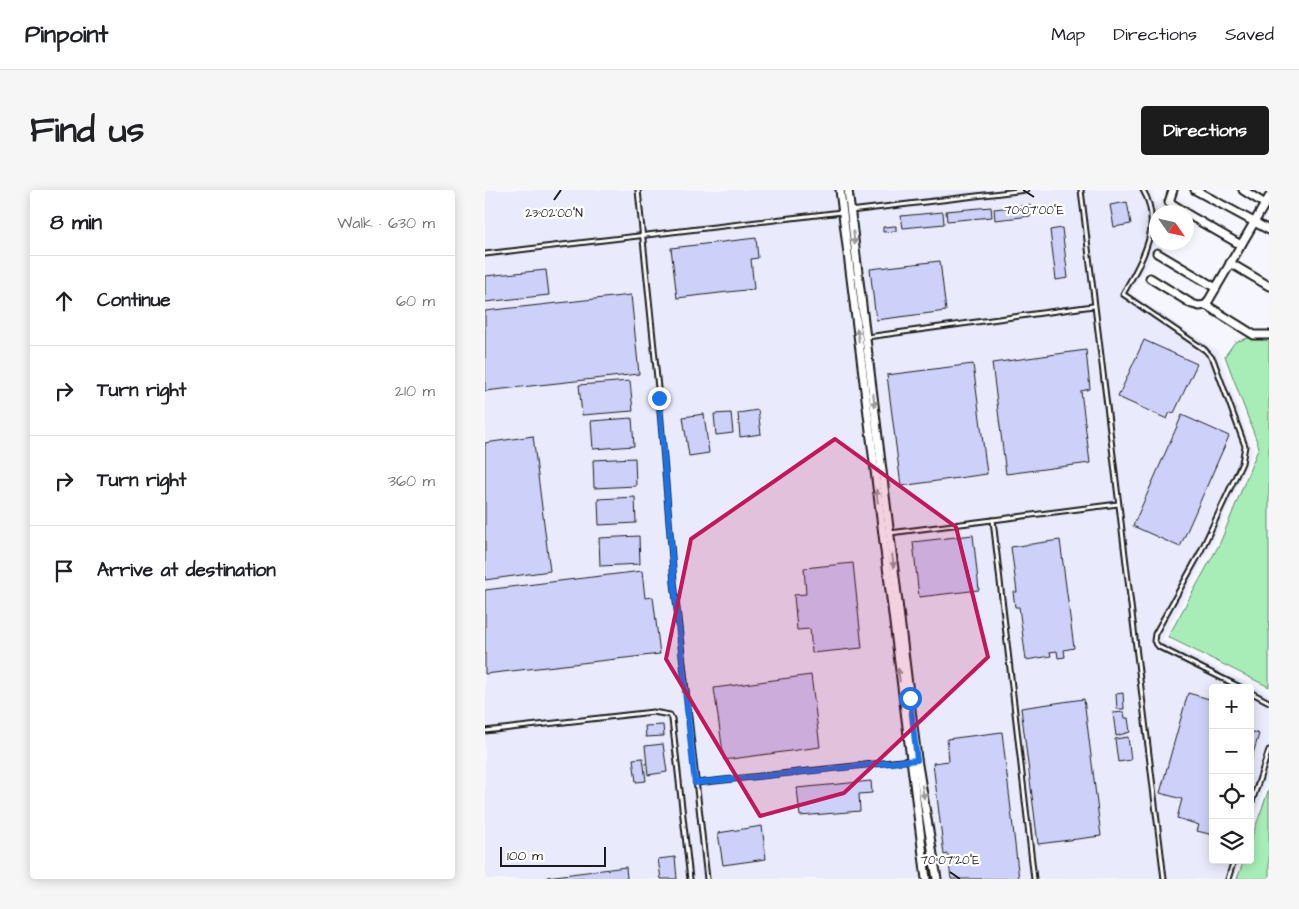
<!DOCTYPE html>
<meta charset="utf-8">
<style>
body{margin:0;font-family:"Architects Daughter",sans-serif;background:#f6f6f6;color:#202124}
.controls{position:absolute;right:15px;bottom:15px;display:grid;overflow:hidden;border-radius:5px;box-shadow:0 2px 12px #0003}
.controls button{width:45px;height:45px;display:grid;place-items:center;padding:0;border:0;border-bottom:1px solid #e0e0e0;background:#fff;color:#202124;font:25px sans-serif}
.compass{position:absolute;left:664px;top:15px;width:45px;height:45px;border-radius:50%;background:#fff;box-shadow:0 2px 12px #0003;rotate:124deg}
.scale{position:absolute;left:15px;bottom:12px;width:106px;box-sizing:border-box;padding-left:5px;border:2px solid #1c1c1c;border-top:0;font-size:14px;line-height:18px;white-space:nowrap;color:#1c1c1c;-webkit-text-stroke:4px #fff;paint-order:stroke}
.stop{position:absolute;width:15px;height:15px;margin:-11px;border:4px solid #1a73e8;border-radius:50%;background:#fff}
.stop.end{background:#1a73e8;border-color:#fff;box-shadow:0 1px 5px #0008}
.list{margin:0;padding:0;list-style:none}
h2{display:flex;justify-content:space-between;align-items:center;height:65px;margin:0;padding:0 20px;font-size:21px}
h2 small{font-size:16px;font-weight:400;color:#757577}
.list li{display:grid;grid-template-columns:32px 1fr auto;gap:15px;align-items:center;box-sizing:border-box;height:90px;padding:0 20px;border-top:1px solid #e0e0e0}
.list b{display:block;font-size:19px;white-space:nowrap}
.list em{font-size:16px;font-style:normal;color:#757577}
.icon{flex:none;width:28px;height:28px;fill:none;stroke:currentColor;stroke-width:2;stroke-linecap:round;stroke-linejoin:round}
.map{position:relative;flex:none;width:784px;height:689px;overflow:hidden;border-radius:5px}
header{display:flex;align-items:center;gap:30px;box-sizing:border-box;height:70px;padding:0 25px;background:#fff;border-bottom:1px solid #e0e0e0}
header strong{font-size:24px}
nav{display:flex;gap:28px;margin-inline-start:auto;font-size:18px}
.intro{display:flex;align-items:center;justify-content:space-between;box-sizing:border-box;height:120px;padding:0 30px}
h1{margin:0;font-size:35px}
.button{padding:12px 22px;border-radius:5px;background:#1c1c1c;color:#fff;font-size:18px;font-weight:700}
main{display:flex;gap:30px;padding:0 30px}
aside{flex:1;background:#fff;border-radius:5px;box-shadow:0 2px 12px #0003}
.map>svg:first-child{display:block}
.built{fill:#e9ebfd}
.green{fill:#a8edb8;stroke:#62846a}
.building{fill:#cdd1fa;stroke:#1c1c1c}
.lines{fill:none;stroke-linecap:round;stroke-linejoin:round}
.lane-casing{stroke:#1c1c1c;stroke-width:7}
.street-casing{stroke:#1c1c1c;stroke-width:11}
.lane{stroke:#fff;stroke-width:3}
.street{stroke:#fff;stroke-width:7}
.oneway{fill:#999}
.route{stroke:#1a73e8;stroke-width:6}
.marked{fill:#c2185b;fill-opacity:0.2;stroke:#c2185b;stroke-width:4;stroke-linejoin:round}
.ticks{fill:none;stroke:#1c1c1c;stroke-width:2}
.ticks-label{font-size:12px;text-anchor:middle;fill:#1c1c1c;stroke:#fff;stroke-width:4.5;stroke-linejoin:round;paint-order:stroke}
</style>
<header>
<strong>Pinpoint</strong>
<nav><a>Map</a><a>Directions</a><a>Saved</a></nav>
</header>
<div class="intro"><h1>Find us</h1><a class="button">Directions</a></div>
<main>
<aside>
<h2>8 min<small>Walk · 630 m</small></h2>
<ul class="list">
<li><svg class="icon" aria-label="ahead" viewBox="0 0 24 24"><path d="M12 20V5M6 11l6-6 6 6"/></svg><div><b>Continue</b></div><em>60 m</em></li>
<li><svg class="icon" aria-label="right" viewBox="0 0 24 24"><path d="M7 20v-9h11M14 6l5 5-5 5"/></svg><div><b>Turn right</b></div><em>210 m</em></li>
<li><svg class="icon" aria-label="right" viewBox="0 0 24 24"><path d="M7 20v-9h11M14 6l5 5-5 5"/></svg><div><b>Turn right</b></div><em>360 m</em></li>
<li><svg class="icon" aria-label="arrive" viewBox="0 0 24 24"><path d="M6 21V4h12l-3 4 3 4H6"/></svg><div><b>Arrive at destination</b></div></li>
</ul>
</aside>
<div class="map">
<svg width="784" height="689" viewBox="0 0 784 689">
<rect width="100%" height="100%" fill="#f5f6fe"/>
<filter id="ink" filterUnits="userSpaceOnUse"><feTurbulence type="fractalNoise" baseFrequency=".02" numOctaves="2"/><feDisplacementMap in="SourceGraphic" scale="10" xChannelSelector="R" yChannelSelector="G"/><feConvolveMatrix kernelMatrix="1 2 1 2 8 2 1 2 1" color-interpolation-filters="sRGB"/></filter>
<g filter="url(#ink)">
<polygon class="built" points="0,0 667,0 673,22 671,45 664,72 645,103 733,161 768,261 728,352 677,450 784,504 784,586 765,640 765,498 728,498 728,670 755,670 748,689 0,689"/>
<g class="green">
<polygon points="784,142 784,497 683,447 735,353 774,257 740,166 750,152"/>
<polygon points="784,599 784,689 752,689 759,670 765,670 765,652"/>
</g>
<g class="building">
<polygon points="642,12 646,34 629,37 625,15"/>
<polygon points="545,15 546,26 510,30 509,19"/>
<polygon points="506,17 507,27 462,31 461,21"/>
<polygon points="458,22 459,34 418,38 416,26"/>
<polygon points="411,36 411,41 398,42 398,37"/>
<polygon points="577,38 583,88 571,90 565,40"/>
<polygon points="271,48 273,68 266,69 269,99 192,108 186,58"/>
<polygon points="455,71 461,121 391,130 385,79"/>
<polygon points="61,80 64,105 0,112 0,86"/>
<polygon points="146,105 154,184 0,201 0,121"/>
<polygon points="659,150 712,174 689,223 685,222 682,229 633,207"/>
<polygon points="601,160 605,199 596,201 605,273 521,284 507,173"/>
<polygon points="488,174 502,284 416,296 402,185"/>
<polygon points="145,191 148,221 97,225 94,195"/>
<polygon points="273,220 276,244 255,247 253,223"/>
<polygon points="246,223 248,243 231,245 229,224"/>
<polygon points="219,224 224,263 204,266 198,227"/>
<polygon points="697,225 744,246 695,357 648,336"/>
<polygon points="147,228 149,256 108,259 106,231"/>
<polygon points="48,246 65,381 0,390 0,253"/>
<polygon points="150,268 151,296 109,298 108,270"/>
<polygon points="150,307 151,333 114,335 113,309"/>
<polygon points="488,345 494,400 434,407 428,352"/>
<polygon points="154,346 155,374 115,376 114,348"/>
<polygon points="575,350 589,458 579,460 580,467 573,468 572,461 565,462 566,466 541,470 534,417 530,417 528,402 532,402 526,357"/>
<polygon points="368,373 377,458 327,463 325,439 312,440 309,405 321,404 319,378"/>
<polygon points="157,381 160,408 168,407 175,464 0,484 0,400"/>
<polygon points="326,485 335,557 239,570 229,498"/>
<polygon points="638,503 639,519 632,519 631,504"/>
<polygon points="703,503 728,510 728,645 712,641 714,635 692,628 697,609 675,603"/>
<polygon points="599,509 616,646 553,654 536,518"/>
<polygon points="639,522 640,528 643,528 645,542 631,546 628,523"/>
<polygon points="178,535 179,546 161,547 160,536"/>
<polygon points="765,541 774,544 765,574"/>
<polygon points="517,542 534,689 466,689 463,664 459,665 448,573 464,571 462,549"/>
<polygon points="643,547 646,570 633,572 630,549"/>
<polygon points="178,554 182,582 163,585 160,556"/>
<polygon points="158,568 161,591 151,592 148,569"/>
<polygon points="386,591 387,603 374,604 375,621 315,626 312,598"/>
<polygon points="277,636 281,669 238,675 233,643"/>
<polygon points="190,667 192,689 176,689 173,669"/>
<polygon points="141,677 142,689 62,689 62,687"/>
</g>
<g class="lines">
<g class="lane-casing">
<g id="lane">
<polyline points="153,0 174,208 189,392 222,689"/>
<polyline points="596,0 679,689"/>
<path d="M 658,0 C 679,36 656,72 638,104 L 720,160 L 728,169 L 760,256 L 757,273 L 715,363 L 670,444 L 669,451 L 674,457 L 757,498"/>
<polyline points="365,21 541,0"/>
<polyline points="0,64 357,22"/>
<polyline points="382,147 608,116"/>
<polyline points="508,330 549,689"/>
<polyline points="405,343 633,314"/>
<polyline points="765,502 784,512"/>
<polyline points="0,541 168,522 185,525 187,529 205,689"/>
<polyline points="211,593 426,570"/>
<polyline points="765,618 784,560"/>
<polyline points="743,689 749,670"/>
</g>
</g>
<g class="street-casing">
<g id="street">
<polyline points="355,0 441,689"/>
<polyline points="363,0 432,569 452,689"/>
<polyline points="688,0 684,12 700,22"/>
<polyline points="710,0 784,40"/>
<polyline points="758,0 780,14"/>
<polyline points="702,24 756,55"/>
<polyline points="672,63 731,98"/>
<polyline points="745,73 784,96"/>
<polyline points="665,88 707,114 714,116 721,115 769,145 784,145"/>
<polyline points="721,115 784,7"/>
</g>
</g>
<use href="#lane" class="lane"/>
<use href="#street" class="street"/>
</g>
<defs><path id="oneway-solid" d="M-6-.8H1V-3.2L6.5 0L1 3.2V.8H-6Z" transform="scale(1.25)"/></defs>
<g class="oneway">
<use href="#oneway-solid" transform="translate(369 48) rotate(83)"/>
<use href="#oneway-solid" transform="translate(373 145) rotate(-97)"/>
<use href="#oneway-solid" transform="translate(389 210) rotate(83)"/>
<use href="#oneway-solid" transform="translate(392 306) rotate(-97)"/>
<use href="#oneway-solid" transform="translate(408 371) rotate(83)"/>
<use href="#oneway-solid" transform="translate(414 485) rotate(-97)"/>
<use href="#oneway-solid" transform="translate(438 602) rotate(81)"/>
</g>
</g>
<g class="lines" filter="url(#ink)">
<polyline class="route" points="174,208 189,392 210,593 432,570 425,508"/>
</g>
<path class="marked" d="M 350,249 L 471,337 L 503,467 L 359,603 L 275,626 L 181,469 L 206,349 Z"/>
<path class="ticks" d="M 538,0 L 549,7M 69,10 L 76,0M 465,682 L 475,689"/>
<g class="ticks-label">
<text x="549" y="24">70°07'00"E</text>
<text x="69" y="27">23°02'00"N</text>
<text x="465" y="674">70°07'20"E</text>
</g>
</svg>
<div class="controls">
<button>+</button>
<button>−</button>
<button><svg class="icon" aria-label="locate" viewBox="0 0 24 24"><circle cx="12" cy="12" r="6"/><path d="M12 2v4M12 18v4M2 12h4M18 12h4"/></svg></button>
<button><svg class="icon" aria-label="layers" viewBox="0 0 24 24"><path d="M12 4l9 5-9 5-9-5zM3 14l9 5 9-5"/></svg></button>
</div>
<svg class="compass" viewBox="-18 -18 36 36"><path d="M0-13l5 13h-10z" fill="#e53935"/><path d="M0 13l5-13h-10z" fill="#757577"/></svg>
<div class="scale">100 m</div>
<div class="stop" style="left:425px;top:508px"></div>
<div class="stop end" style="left:174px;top:208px"></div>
</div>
</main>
